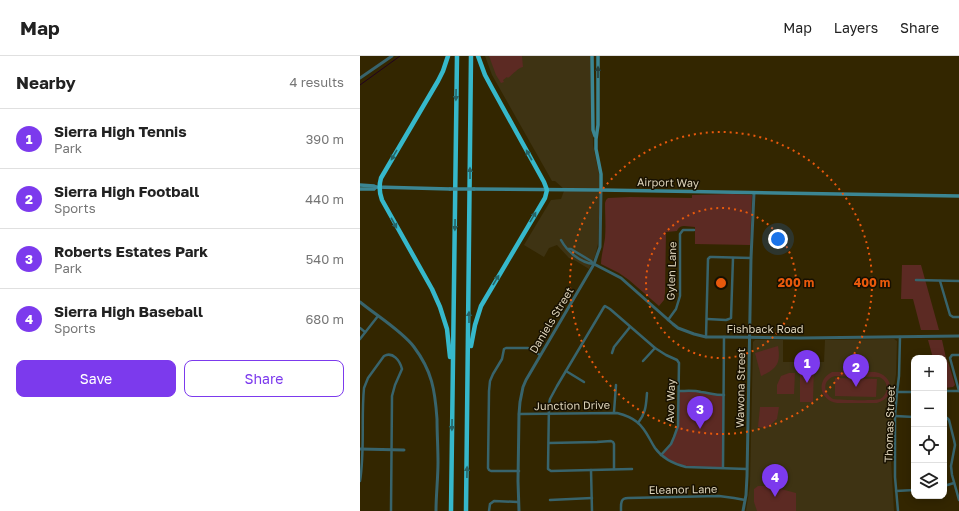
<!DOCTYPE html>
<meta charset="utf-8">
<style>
body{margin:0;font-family:"Golos Text",sans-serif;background:#f2f2f2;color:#222}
.controls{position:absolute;right:12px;bottom:12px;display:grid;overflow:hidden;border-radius:8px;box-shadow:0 2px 10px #0003}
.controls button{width:36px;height:36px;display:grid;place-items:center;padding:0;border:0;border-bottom:1px solid #e0e0e0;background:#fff;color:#222;font:20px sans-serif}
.you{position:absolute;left:418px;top:183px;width:14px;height:14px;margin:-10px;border:3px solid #fff;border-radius:50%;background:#1a73e8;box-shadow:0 0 0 6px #1a73e833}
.badge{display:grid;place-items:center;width:26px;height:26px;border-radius:50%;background:#7c3aed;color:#fff;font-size:13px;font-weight:700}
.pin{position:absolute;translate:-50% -33px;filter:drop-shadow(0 1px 2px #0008)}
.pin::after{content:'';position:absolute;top:21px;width:14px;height:12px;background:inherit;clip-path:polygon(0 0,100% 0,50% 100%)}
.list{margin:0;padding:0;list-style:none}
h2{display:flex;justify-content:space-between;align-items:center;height:52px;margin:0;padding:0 16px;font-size:17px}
h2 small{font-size:13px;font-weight:400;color:#767676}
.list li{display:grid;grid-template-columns:26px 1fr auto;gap:12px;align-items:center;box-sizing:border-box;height:60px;padding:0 16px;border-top:1px solid #e0e0e0}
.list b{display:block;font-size:15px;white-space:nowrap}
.list p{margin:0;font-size:13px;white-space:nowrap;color:#767676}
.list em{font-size:13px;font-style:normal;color:#767676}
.actions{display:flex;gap:8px;padding:12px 16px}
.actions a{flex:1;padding:9px 0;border:1px solid #7c3aed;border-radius:8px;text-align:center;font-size:14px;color:#7c3aed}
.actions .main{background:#7c3aed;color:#fff}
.icon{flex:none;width:22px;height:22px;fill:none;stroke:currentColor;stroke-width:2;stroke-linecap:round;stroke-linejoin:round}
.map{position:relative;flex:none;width:599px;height:455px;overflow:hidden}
header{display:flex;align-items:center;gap:24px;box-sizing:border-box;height:56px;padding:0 20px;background:#fff;border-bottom:1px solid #e0e0e0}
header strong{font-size:19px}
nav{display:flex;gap:22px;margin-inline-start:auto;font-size:14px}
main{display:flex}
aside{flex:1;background:#fff}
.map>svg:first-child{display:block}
.built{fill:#3e3313}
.green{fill:#5c2a23;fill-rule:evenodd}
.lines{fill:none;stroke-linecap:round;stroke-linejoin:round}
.stream{stroke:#210020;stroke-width:1}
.minor{stroke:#38646c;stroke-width:2.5}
.tertiary{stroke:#38646c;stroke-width:3}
.secondary{stroke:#3b8693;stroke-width:3.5}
.motorway{stroke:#36b8cb;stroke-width:4.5}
.secondary-bridge{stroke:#3b8693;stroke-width:3.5}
.oneway{fill:#253f3b}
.oneway2{fill:#266466}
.ring{fill:none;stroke:#e8590c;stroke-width:2;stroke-dasharray:2 4}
.labels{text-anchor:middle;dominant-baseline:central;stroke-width:3;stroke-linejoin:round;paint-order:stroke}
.street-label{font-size:11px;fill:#ddd3b9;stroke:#171000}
.centre{fill:#e8590c;stroke:#171000;stroke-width:2}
.ring-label{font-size:12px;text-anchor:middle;font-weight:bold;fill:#e8590c;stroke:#171000;stroke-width:3;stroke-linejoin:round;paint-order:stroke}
</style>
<header>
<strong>Map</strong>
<nav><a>Map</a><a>Layers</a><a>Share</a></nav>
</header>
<main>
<aside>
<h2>Nearby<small>4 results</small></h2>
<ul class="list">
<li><span class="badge">1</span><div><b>Sierra High Tennis</b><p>Park</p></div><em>390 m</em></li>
<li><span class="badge">2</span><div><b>Sierra High Football</b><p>Sports</p></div><em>440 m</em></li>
<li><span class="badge">3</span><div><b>Roberts Estates Park</b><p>Park</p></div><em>540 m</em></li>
<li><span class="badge">4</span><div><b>Sierra High Baseball</b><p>Sports</p></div><em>680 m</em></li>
</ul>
<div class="actions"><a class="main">Save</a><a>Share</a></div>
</aside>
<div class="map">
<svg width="599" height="455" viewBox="0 0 599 455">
<rect width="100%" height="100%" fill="#332600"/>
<g class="built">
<polygon points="125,0 232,0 233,89 239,118 239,132 204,133 195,125 192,125 132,19"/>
<polygon points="204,135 240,135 238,188 235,200 229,213 216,205 209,202 197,189 189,192 184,201 164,189 191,144 201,143"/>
<polygon points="534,283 537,285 536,318 533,337 532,353 531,405 534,455 386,455 390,429 393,286 395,284 423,284 423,306 464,306 465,284"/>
</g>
<g class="green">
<path d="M 129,0 L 162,0 L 163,11 C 158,12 153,18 148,22 L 147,21 L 143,24 L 144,26 L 141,27 L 136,19 Z"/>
<path d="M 372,138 L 392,139 L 390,189 L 335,188 L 335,171 C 328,171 320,167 317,175 L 306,176 L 305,237 L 304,244 L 299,250 L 269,224 L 259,217 L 241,208 C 241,200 244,190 245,182 C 246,170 245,158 245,147 L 246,144 L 248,142 L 270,141 L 332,142 L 332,139 Z"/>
<polygon points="542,209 561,209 579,274 561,274 553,243 541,243"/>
<polygon points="568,284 582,284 586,302 589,309 595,329 593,331 584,332 584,302 573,302"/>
<path d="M 418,290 C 421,307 417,313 401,320 L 395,297 Z"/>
<polygon points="440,307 454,307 453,346 440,346"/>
<path d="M 472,316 L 515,316 C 534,319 536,342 517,347 L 477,347 C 459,344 456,324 472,316 ZM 475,320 L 519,321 C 524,323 527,327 527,333 C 526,337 524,341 520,343 C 514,345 480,344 473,343 C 462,336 463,323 475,320 Z"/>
<polygon points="429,317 435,317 434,338 417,338 417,329 421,320"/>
<polygon points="475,322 517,323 516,341 475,340"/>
<polygon points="318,335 334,335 364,339 363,411 335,411 319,409 301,399 311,388 318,370"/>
<polygon points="400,351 419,351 417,363 407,372 398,371"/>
<polygon points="398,430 409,430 436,437 436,455 397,455 394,446 394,433"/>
</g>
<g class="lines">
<polyline class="stream" points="0,29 40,0"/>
<g class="minor">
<path d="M 201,184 C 207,195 220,207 234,208"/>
<polyline points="208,193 211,193 231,205 233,208"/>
<polyline points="556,224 599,225"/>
<polyline points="580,225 590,259 593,261 599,261"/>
<polyline points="347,263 366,264 369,263 371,262 373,202"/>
<polyline points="308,264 316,253 320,240 320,178 323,174 334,174"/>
<polyline points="0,272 5,276"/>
<polyline points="346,281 348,203 350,201 353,201 391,202"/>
<polyline points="0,283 18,260"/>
<polyline points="252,297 254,291 270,271"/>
<polyline points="559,302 559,300"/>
<polyline points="283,305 295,292"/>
<polyline points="206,315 224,326"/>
<path d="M 319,335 C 326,335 334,334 341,336 C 350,337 354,339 364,339"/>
<polyline points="584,335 599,335"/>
<polyline points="599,335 590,302 592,299 599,299"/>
<polyline points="537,336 554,336"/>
<polyline points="254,356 256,329"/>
<path d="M 159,358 L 257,357 C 265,359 271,361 277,366 C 286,373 289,383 295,392 C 302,402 314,408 326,411 L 387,413"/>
<polyline points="535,360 554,361"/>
<polyline points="584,361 587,362 589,364 594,384 595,389 591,410 592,419 599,444"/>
<path d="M 278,367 C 286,357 286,349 287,337"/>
<polyline points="189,387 237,386 251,385 253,386 254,388 254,413"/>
<polyline points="363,411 364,281"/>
<polyline points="272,413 191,415 188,413 189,348 190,343 197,330 244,251 245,250 250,253 295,292 306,299 317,304 319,307 318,370 314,381 311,388 301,399"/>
<polyline points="231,414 232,455"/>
<polyline points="159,415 131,415 129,414 128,412 129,335 130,325 133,318 142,303 144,293 146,292 168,292 180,299"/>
<path d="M 0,425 C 5,394 1,363 4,332 L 8,322 L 24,300 C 33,295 40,305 42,313 L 35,329 L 32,340 L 31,455"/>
<polyline points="584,430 594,427"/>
<polyline points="536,435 554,434"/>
<polyline points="190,444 232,442"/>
<polyline points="129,455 130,448 134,445 158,446"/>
<path d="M 261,455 C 261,448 260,442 268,442 L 359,440 L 374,442 L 385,444"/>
<polyline points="538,455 535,421 535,360 537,336 539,320 540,281"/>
</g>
<g class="tertiary">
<polyline points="0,22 32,0"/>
<polyline points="234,208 261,222 313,268 318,272 334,278 346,281 364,281 441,282 599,280"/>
<path d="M 0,246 C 17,260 42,275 54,291 C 72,315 75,334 77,363 C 77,377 78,392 78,406 C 78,422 76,439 76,455"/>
<polyline points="0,393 44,394"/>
<polyline points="159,455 158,425 159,358 160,346 163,331 166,324 234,208 240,191 241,134"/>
<polyline points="383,455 386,439 387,420 391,202 394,137"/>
</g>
<g class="secondary">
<polyline points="232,0 233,74 235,80"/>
<polyline points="238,0 238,69 236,83 236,93 241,118 241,134"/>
<polyline points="0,129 14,130 16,131 90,133"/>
<polyline points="0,133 14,133 16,131"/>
<polyline points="114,133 241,134 599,140"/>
</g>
<g class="motorway">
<path d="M 88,0 L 83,15 L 78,25 L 21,122 C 19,129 19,136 22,144 L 72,233 L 80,251 L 87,273 L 90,301"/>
<polyline points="111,290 115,269 121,250 185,142 187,134 184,126 132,32 125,19 118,0"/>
<polyline points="91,455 97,0"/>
<polyline points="106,455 111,0"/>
</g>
<polyline class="secondary-bridge" points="90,133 114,133"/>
</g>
<defs><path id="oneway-solid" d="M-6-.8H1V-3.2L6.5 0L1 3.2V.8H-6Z"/></defs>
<use class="oneway" href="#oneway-solid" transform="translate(238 16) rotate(-90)"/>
<g class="oneway2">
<use href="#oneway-solid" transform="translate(96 39) rotate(91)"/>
<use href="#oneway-solid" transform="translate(34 99) rotate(120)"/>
<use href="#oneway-solid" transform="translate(169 99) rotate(-119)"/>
<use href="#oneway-solid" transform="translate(110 117) rotate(-90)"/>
<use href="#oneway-solid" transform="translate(173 161) rotate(-59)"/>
<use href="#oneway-solid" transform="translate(34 167) rotate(61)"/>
<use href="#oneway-solid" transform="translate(95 169) rotate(91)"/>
<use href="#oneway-solid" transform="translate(136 224) rotate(-59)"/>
<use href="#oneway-solid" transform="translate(109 261) rotate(-90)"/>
<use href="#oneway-solid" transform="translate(92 369) rotate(91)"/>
<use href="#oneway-solid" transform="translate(107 416) rotate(-89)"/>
</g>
<g class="ring">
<circle cx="361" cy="227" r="75"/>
<circle cx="361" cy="227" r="151"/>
</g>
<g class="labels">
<g class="street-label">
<text transform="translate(308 126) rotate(1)">Airport Way</text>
<text transform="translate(311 215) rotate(-88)">Gylen Lane</text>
<text transform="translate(191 264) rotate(-59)">Daniels Street</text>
<text x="405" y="272">Fishback Road</text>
<text transform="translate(380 332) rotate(-89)">Wawona Street</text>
<text transform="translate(310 345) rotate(-88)">Avo Way</text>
<text transform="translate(212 349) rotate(-1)">Junction Drive</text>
<text transform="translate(529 368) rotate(-88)">Thomas Street</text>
<text transform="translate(323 433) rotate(-1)">Eleanor Lane</text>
</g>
</g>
<circle cx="361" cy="227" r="6" class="centre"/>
<g class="ring-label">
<text x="436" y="231">200 m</text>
<text x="512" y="231">400 m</text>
</g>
</svg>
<div class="controls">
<button>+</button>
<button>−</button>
<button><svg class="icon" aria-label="locate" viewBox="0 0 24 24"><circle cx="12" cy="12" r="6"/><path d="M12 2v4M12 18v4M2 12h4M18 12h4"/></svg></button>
<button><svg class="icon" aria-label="layers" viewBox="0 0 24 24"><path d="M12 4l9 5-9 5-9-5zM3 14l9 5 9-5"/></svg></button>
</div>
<div class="you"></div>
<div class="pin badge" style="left:447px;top:327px">1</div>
<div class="pin badge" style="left:496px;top:331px">2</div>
<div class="pin badge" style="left:340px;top:373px">3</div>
<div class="pin badge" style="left:415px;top:441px">4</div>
</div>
</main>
